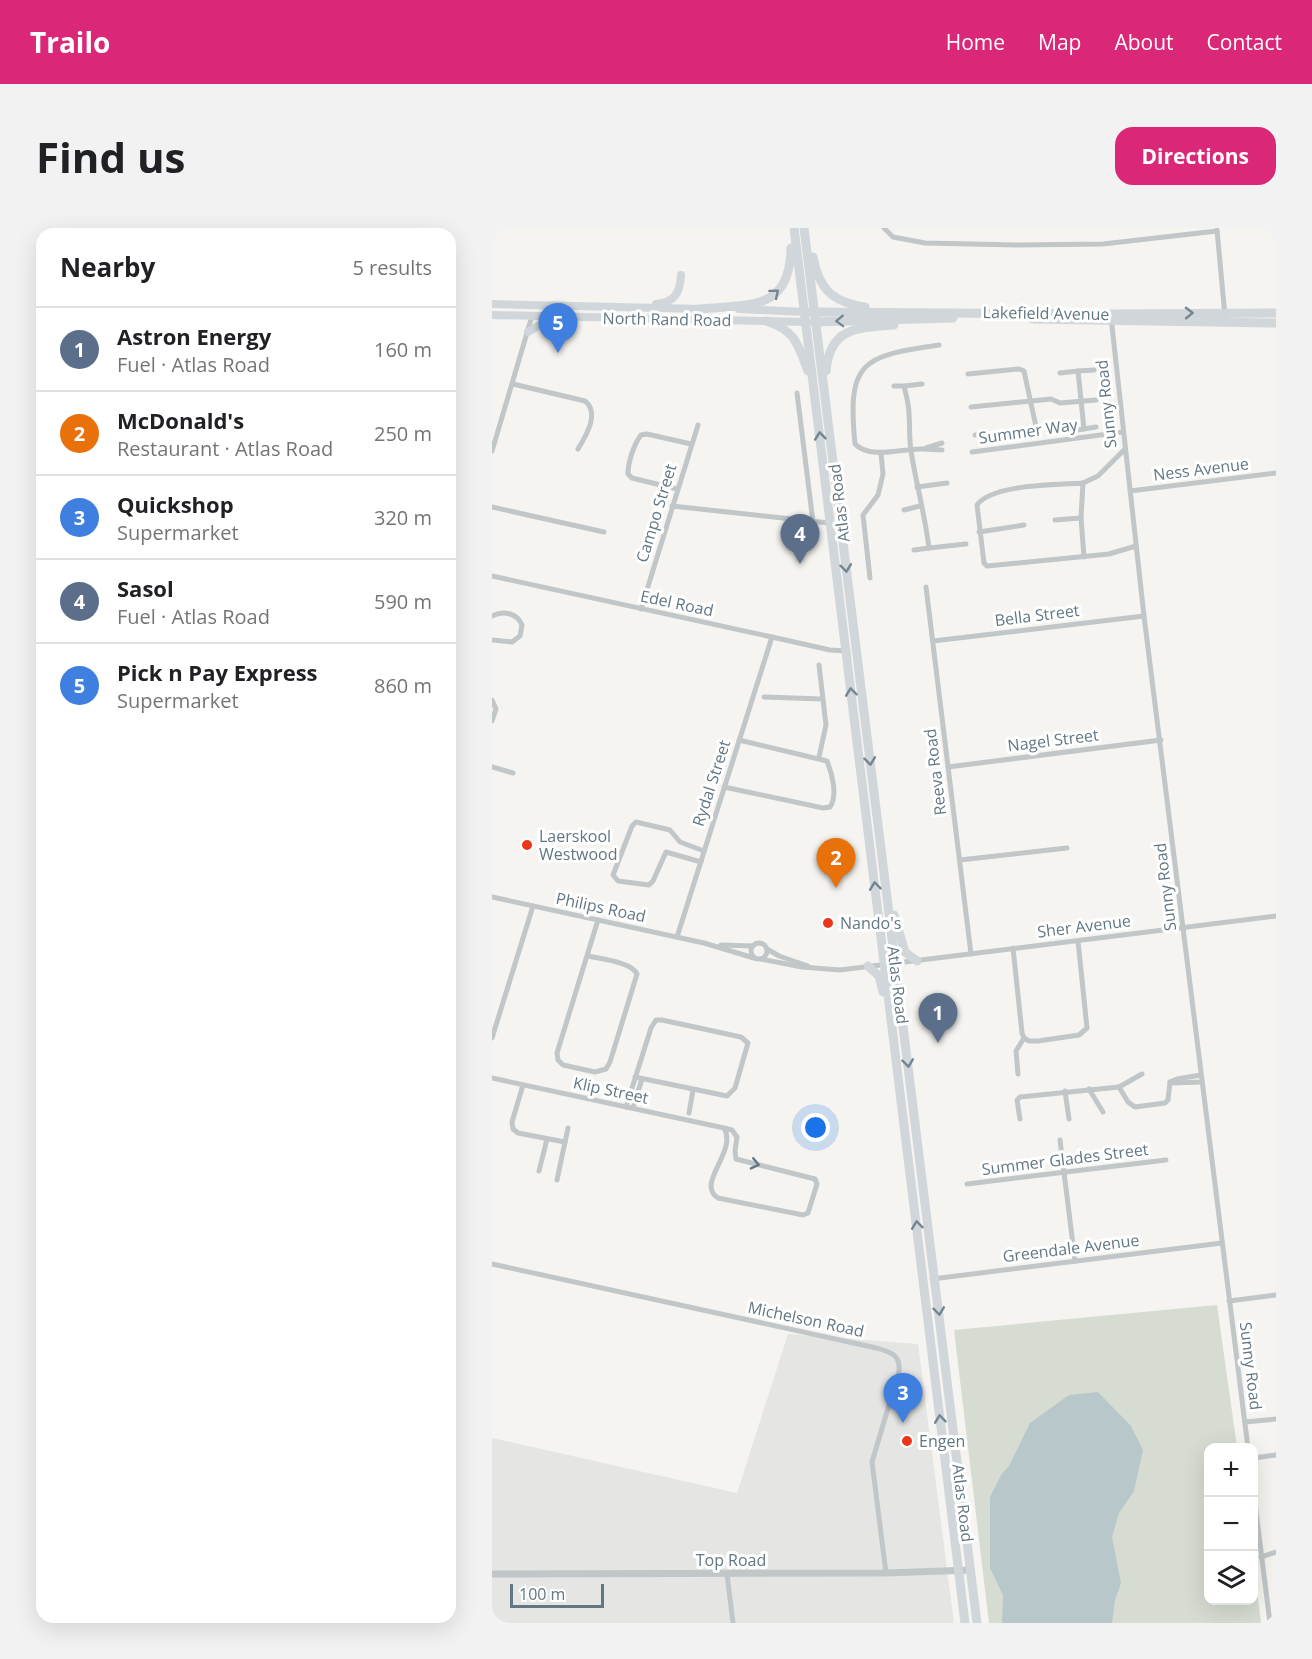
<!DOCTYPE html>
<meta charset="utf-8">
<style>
body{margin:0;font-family:"Open Sans",sans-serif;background:#f2f2f2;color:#202124}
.controls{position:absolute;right:18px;bottom:18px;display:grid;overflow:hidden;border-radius:12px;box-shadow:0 6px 24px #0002}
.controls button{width:54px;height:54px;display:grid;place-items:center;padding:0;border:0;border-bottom:2px solid #e0e0e0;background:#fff;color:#202124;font:30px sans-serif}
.scale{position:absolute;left:18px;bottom:15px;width:94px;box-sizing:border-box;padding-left:6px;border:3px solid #627783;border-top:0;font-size:16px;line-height:21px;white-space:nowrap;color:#627783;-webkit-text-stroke:4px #fff;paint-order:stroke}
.you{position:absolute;left:324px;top:900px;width:21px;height:21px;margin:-15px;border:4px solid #fff;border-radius:50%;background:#1a73e8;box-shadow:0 0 0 9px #1a73e833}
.badge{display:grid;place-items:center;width:39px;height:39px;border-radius:50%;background:#db2777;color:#fff;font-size:20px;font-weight:700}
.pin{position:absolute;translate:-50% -50px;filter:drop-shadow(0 2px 3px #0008)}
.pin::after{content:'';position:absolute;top:32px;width:21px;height:18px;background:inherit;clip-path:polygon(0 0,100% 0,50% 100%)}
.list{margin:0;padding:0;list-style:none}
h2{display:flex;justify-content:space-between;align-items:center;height:78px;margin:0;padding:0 24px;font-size:26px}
h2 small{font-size:20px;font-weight:400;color:#757577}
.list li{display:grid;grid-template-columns:39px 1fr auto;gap:18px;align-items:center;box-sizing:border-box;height:84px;padding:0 24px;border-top:2px solid #e0e0e0}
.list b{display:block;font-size:22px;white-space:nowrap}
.list p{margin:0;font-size:20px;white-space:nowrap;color:#757577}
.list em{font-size:20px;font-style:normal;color:#757577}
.icon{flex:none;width:33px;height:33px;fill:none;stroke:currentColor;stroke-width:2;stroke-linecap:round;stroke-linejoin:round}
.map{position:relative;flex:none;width:784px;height:1395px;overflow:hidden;border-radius:18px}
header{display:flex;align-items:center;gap:36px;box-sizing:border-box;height:84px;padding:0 30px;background:#db2777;color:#fff}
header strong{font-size:28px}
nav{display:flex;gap:33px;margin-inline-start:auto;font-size:21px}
.intro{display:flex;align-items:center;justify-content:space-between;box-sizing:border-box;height:144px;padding:0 36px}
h1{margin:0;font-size:42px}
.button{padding:15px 27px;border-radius:18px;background:#db2777;color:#fff;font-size:21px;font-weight:700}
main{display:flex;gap:36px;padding:0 36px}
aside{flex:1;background:#fff;border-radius:18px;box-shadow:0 6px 24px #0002}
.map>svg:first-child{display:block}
.built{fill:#e5e6e4}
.green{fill:#d6dcd1}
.water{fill:#b8c7ca}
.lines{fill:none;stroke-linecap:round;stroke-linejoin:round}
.minor{stroke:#c1c6c8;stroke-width:5}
.tertiary{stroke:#c1c6c8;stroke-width:7}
.secondary{stroke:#d0d6da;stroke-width:8}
.primary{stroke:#d0d6da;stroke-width:9}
.oneway{stroke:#728590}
.oneway2{stroke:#627783}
.poi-dot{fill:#eb361a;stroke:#fff;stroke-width:2}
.labels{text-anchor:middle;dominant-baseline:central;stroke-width:6;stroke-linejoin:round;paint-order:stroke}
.street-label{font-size:16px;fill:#627783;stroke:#fff}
.poi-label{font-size:16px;fill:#627783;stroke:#fff;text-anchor:start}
</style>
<header>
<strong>Trailo</strong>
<nav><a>Home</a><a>Map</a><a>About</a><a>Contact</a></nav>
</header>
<div class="intro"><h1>Find us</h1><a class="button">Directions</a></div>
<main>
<aside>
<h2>Nearby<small>5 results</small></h2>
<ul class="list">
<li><span class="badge" style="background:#5c6f8a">1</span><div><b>Astron Energy</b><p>Fuel · Atlas Road</p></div><em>160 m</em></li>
<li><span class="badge" style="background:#e8710a">2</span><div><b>McDonald's</b><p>Restaurant · Atlas Road</p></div><em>250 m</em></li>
<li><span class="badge" style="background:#3f7fe0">3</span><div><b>Quickshop</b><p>Supermarket</p></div><em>320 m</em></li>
<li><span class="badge" style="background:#5c6f8a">4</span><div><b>Sasol</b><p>Fuel · Atlas Road</p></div><em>590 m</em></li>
<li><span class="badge" style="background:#3f7fe0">5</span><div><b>Pick n Pay Express</b><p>Supermarket</p></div><em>860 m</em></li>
</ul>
</aside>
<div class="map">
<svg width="784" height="1395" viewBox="0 0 784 1395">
<rect width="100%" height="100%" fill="#f5f4f0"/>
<polygon class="built" points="296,1106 426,1116 462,1395 0,1395 0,1210 245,1265"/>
<polygon class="green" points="725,1077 745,1219 716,1220 716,1372 762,1372 762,1338 769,1395 497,1395 462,1102"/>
<polygon class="water" points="606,1164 639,1198 651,1222 642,1263 627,1285 620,1309 629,1355 623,1372 620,1395 510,1395 511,1367 498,1340 498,1269 509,1247 517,1238 538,1195 577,1167"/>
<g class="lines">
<g class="minor">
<polyline points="392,0 401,9 433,15 525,17 611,16 725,3"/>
<polyline points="725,2 733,88"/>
<polyline points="619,89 652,388 756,1220"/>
<path d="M 447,117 C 369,128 355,134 363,216 C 378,232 412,220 431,221 C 438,221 444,222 450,222"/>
<polyline points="586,143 602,142"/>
<polyline points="568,145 586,143 592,201"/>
<polyline points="476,146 527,141 532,143 546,208"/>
<path d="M 21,156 L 93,173 C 108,185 94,208 86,221"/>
<path d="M 430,156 L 412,158 C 414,167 417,176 417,186 C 418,198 417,210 419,223 C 424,255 433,287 437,320 L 474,316"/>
<polyline points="402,158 412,158"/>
<polyline points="305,165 321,294"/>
<polyline points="479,179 559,171 568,175 604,172"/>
<polyline points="579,203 604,199"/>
<path d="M 483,207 C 497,206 509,210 522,208 C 529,207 537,202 544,200"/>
<polyline points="434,220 450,215"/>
<polyline points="0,223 40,88"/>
<polyline points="480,224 631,204"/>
<polyline points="591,255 606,248 632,222"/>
<polyline points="425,259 455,255"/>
<path d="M 185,261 L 140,250 L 136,246 C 136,234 142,216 149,207 L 155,206 L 199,216"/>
<polyline points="638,263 784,245"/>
<polyline points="180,278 337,295"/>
<polyline points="0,279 112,304"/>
<polyline points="412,282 428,278"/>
<polyline points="563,292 589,290"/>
<polyline points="487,304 532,297"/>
<polyline points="422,322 437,320"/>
<path d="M 592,329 L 589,290 L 591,255 C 565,257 500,256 485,277 L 492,335 L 495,338 L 617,326 L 644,318"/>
<polyline points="0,348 280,409 338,422 356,423"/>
<polyline points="378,350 371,287 386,267 391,246 389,225"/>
<polyline points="434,359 479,726"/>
<polyline points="149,381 206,197"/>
<path d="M 0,388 C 11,382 25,385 30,397 L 28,408 L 20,414 L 0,412"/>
<polyline points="441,413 652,388"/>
<polyline points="272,469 330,471"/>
<polyline points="0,472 4,481 0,493"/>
<polyline points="327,529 334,497 327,437"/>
<polyline points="0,539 21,545"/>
<polyline points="456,539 669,512"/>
<path d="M 232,559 L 331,580 L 338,579 C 346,568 340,545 335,533 L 247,512"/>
<polyline points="468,632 575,620"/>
<polyline points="209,634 174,624 161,653 157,657 126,653 121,647 140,598 144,594 178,602 188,614 212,623"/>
<polyline points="0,669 212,715 262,730"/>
<polyline points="185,709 280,409"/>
<circle cx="267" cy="723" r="8"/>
<polyline points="229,717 261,718"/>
<polyline points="521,720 530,805 532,810 537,813 546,813 587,807 595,800 586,713"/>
<polyline points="275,721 287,728 316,738"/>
<path d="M 96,728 C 109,731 140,734 145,746 L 118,834 L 114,841 L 103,844 L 71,837 L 66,832 L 65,825 L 106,692"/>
<polyline points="269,731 310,739 348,742 784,688"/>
<polyline points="0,810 41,678"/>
<polyline points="526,846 524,823 532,810"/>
<polyline points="650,846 627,859 636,874 643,879 673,875 676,872 678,854"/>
<path d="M 0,850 L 232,900 L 240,902 L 245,909 L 243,923 L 244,931 L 323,951 L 325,956 L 316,985 L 311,987 L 226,970 C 203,955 246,924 232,900"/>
<polyline points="678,854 685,851 709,847"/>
<polyline points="679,855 710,854"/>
<polyline points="31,857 20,894 21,901 26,905 73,914"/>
<polyline points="597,861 611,884"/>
<polyline points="573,863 577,891"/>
<polyline points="134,879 159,800 164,792 170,792 249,809 256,815 243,860 235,868 143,849"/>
<polyline points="141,880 150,851"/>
<polyline points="197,885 201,862"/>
<polyline points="528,891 525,872 528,869 627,859"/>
<polyline points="568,912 583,1033"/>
<polyline points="47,943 55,911"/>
<polyline points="65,952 76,900"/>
<polyline points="475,956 674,932"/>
<path d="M 0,1036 L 380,1119 C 395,1123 409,1125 407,1143 L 380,1234 L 394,1345"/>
<polyline points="440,1051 730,1015"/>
<polyline points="737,1073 784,1067"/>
<polyline points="753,1194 784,1191"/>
<polyline points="762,1230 784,1227"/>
<polyline points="762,1267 778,1395"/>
<polyline points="769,1329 784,1324"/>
<polyline points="235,1346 241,1395"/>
</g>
<polyline class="tertiary" points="0,1346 394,1345 479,1342"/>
<g class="secondary">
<polyline points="0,76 211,81"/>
<path d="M 164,76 C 183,74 188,65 189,47"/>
<polyline points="247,81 313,84"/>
<polyline points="0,87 314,94"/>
<polyline points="36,104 61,89"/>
</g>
<g class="primary">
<polyline points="302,0 473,1395"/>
<polyline points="312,0 485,1395"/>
<path d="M 321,29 C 327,61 340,74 373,79"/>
<path d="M 207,81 C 257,76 298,84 299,20"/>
<polyline points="318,84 619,86 784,85"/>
<polyline points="540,91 784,95"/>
<path d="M 274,93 C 303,102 306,116 316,143"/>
<polyline points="322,94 461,90"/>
<path d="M 334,143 C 338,99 365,100 402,97"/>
<polyline points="402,687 413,724 425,733"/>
<polyline points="376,738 387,748 391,764"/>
</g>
</g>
<defs><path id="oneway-chevron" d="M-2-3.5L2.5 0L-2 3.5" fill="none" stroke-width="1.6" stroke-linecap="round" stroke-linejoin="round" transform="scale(1.5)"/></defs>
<g class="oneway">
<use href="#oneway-chevron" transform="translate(283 65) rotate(-40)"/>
<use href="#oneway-chevron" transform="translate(697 85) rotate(-1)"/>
<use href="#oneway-chevron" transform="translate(348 93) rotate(178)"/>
<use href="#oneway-chevron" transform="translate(328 208) rotate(-96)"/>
<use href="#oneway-chevron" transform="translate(354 340) rotate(83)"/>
<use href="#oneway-chevron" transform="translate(359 464) rotate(-97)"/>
<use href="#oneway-chevron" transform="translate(378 533) rotate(83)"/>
<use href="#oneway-chevron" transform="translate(383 658) rotate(-97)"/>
<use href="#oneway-chevron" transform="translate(416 835) rotate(83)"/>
<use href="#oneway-chevron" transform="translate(425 997) rotate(-97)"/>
<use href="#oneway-chevron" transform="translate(447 1083) rotate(83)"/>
<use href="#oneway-chevron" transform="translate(448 1191) rotate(-97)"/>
</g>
<use class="oneway2" href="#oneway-chevron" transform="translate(263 936) rotate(13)"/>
<g class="poi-dot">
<circle cx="35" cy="617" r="6"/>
<circle cx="336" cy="695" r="6"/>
<circle cx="415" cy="1213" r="6"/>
</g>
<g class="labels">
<g class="street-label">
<text transform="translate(554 85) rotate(1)">Lakefield Avenue</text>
<text transform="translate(175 91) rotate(1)">North Rand Road</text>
<text transform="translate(614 176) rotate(-96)">Sunny Road</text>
<text transform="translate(536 203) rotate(-8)">Summer Way</text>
<text transform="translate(709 241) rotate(-7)">Ness Avenue</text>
<text transform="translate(347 275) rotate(-97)">Atlas Road</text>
<text transform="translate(164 285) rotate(-73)">Campo Street</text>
<text transform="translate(185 375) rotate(12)">Edel Road</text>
<text transform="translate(545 387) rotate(-7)">Bella Street</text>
<text transform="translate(561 512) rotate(-7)">Nagel Street</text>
<text transform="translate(443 544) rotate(-97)">Reeva Road</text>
<text transform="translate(219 555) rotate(-72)">Rydal Street</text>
<text transform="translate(673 659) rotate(-97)">Sunny Road</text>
<text transform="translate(109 679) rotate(12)">Philips Road</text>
<text transform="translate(592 698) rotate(-7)">Sher Avenue</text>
<text transform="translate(406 757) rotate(83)">Atlas Road</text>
<text transform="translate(119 862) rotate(12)">Klip Street</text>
<text transform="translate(573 931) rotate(-7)">Summer Glades Street</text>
<text transform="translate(579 1020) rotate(-7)">Greendale Avenue</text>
<text transform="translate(314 1091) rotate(12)">Michelson Road</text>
<text transform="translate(759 1138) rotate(83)">Sunny Road</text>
<text transform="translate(471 1275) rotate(83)">Atlas Road</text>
<text x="239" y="1332">Top Road</text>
</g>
<g class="poi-label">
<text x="47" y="608">Laerskool<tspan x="47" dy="18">Westwood</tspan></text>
<text x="348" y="695">Nando's</text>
<text x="427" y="1213">Engen</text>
</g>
</g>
</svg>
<div class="controls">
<button>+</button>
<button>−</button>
<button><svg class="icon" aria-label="layers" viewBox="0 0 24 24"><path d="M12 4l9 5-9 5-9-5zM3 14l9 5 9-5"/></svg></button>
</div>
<div class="scale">100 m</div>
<div class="you"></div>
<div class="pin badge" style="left:446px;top:815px;background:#5c6f8a">1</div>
<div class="pin badge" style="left:344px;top:660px;background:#e8710a">2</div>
<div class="pin badge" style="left:411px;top:1195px;background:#3f7fe0">3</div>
<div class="pin badge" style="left:308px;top:336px;background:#5c6f8a">4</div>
<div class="pin badge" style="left:66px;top:125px;background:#3f7fe0">5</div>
</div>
</main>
